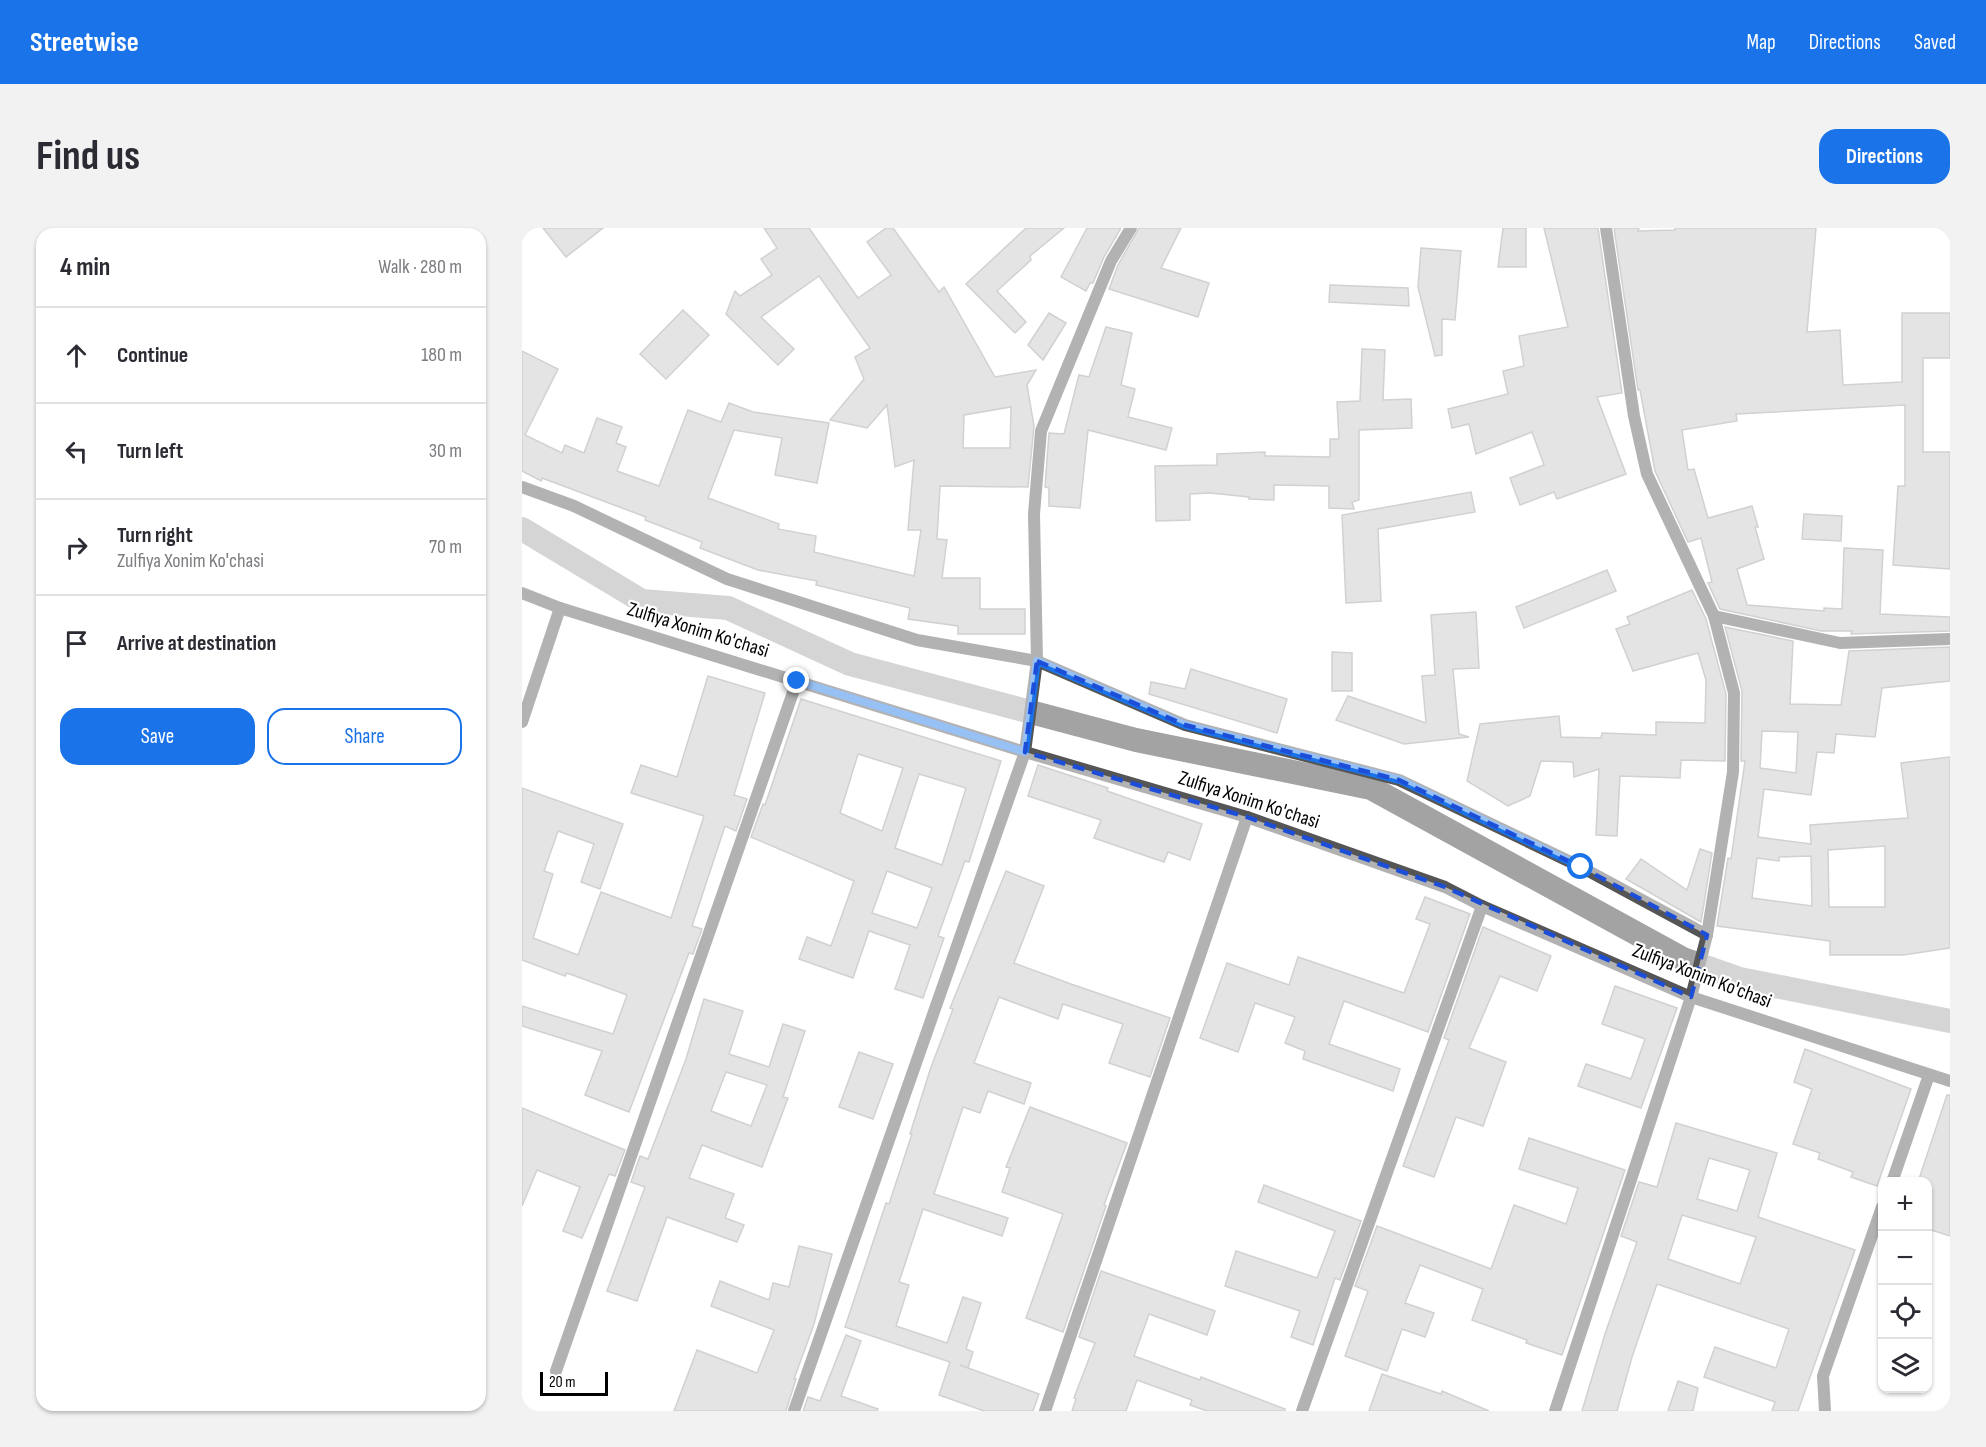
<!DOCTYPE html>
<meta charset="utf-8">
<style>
body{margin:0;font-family:"Sofia Sans Condensed",sans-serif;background:#f2f2f3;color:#2b2b33}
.controls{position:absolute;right:18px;bottom:18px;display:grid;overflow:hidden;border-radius:12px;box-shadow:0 2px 4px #0004}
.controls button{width:54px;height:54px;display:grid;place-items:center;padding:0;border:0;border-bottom:2px solid #e1e1e2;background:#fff;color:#2b2b33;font:30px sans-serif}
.scale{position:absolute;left:18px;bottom:15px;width:68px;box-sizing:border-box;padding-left:6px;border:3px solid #000;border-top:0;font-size:16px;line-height:21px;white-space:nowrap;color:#000;-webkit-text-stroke:4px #fff;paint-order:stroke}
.stop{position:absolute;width:18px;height:18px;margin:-14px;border:4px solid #1a73e8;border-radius:50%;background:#fff}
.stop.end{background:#1a73e8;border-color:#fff;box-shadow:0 2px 6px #0008}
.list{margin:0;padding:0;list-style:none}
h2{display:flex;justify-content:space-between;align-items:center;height:78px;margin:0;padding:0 24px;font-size:26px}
h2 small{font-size:20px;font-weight:400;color:#7c7c81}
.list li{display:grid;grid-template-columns:39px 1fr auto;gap:18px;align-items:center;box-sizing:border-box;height:96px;padding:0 24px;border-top:2px solid #e1e1e2}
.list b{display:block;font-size:22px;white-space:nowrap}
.list p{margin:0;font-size:20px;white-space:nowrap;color:#7c7c81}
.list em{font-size:20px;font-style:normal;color:#7c7c81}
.actions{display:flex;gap:12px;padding:18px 24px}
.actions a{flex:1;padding:14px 0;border:2px solid #1a73e8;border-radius:18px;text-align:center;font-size:21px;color:#1a73e8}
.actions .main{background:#1a73e8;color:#fff}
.icon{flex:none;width:33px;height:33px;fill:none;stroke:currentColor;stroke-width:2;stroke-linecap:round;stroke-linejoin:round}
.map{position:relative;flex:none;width:1428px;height:1183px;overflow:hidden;border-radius:18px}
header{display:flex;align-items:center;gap:36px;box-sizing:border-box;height:84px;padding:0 30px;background:#1a73e8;color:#fff}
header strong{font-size:28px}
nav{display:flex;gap:33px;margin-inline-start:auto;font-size:21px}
.intro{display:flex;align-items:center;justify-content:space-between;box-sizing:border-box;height:144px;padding:0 36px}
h1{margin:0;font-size:42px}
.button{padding:15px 27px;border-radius:18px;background:#1a73e8;color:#fff;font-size:21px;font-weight:700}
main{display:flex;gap:36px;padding:0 36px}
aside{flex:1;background:#fff;border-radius:18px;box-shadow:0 2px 4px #0004}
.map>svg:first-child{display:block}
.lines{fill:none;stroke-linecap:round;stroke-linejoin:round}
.canal{stroke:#a3a3a3;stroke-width:24}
.building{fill:#c4c4c4;stroke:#999;stroke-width:1.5;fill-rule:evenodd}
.street{stroke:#555;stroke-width:12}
.route{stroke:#1a73e8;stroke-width:8}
.marked{fill:none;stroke:#1d4ed8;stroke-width:4.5;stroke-dasharray:12 8;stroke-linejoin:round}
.labels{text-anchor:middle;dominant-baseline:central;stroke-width:4.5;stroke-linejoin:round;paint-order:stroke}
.street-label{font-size:20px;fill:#000;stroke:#fff}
</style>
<header>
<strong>Streetwise</strong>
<nav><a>Map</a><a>Directions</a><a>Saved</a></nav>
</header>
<div class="intro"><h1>Find us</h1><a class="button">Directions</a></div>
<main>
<aside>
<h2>4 min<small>Walk · 280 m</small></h2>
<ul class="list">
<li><svg class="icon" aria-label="ahead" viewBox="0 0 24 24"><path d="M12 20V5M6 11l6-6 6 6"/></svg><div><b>Continue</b></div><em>180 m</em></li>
<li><svg class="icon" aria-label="left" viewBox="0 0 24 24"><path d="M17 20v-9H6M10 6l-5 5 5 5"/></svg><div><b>Turn left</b></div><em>30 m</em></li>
<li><svg class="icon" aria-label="right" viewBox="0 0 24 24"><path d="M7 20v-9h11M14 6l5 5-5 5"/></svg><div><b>Turn right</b><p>Zulfiya Xonim Ko'chasi</p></div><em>70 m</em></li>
<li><svg class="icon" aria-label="arrive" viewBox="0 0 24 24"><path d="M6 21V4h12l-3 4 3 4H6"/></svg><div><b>Arrive at destination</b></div></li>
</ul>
<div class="actions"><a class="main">Save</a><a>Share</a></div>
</aside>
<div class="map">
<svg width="1428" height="1183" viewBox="0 0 1428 1183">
<rect width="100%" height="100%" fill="#fff"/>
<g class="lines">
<polyline class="canal" points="0,301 120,373 206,380 328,436 614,512 849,560 1161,731 1218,751 1428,793"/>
</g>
<g class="building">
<polygon points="21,0 81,0 44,29"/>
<path d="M 242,0 L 287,0 L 336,70 L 369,47 L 345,14 L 364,0 L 371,0 L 417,64 L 422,59 L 473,149 L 514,142 L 505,157 L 512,198 L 506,259 L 418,258 L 415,311 L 425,312 L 420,350 L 458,350 L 458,381 L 503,381 L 503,406 L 436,406 L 436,398 L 386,391 L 388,380 L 294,357 L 295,353 L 236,342 L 178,320 L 180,314 L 123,292 L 124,289 L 20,250 L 19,253 L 0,243 L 0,123 L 36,141 L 3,207 L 40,225 L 43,217 L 62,225 L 75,190 L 100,199 L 94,215 L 104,219 L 95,243 L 137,258 L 166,182 L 199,194 L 207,175 L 231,184 L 307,195 L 295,255 L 253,247 L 260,210 L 212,202 L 186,270 L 257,296 L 256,301 L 294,308 L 292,324 L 392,348 L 399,302 L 386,302 L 392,232 L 373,239 L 365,177 L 345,200 L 308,192 L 342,151 L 333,129 L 348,120 L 297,48 L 239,89 L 272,121 L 256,137 L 204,86 L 213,63 L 218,68 L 250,47 L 239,31 L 255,20 ZM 489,179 L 488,220 L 441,220 L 442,187 Z"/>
<polygon points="504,0 542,0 508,28 509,32 475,63 504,94 493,105 444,56"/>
<polygon points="565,0 599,0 582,29 571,55 568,55 564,63 539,49"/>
<polygon points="617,0 659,0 639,40 687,55 676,89 587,61 596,37"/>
<polygon points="981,0 1004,0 1004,39 976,39"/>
<polygon points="1022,0 1076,0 1100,165 1075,169 1104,246 1035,271 1032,264 998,277 988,250 1022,237 1010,204 954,226 947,196 930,200 926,181 986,166 981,143 1002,138 997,108 1046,99"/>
<polygon points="1092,0 1117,0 1116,3 1153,2 1153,0 1294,0 1285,104 1318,102 1321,157 1380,154 1380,85 1428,85 1428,130 1401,130 1401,224 1428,224 1428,341 1371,337 1376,258 1383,258 1383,177 1214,186 1215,193 1160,202 1166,242 1172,241 1186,290 1230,278 1236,299 1233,299 1242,331 1215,341 1225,377 1302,383 1302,380 1320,381 1322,320 1361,322 1358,386 1428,389 1428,403 1329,406 1330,403 1299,403 1198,381 1186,355 1190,354 1179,310 1166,314 1133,243 1118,162 1116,162"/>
<polygon points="899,20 939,23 933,92 920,91 920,127 913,128 896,59"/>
<polygon points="808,57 886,60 887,78 807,74"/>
<polygon points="161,82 187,107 144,151 118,126"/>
<polygon points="527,85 544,95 521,132 506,117"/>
<polygon points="584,99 610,105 599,157 613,161 606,189 650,200 644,222 566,202 558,280 527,278 527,260 523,259 527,205 542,206 557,147 567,149"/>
<polygon points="840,121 863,122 861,172 889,171 890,200 837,202 837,272 830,274 832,281 807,280 807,258 752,257 752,272 727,271 727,269 688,265 668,266 668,292 634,293 633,238 695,237 695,226 743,224 743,228 808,229 808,211 817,211 815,174 838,173"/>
<polygon points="949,264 953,284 856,301 859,373 824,375 820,287"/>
<polygon points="1282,286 1320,288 1319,313 1280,311"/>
<polygon points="1085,342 1094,363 1002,400 994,379"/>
<polygon points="1170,362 1184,391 1204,466 1203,533 1159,532 1158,550 1098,548 1095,608 1074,607 1077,541 1052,549 1051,534 1019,533 1008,568 986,578 945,553 958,496 1037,488 1039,509 1079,510 1080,505 1134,507 1134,494 1183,495 1184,452 1176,425 1111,443 1094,401 1108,396 1105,389"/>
<polygon points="954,384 957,440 931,441 937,506 947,509 882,516 814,492 826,468 904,495 900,448 913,447 909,387"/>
<path d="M 1203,399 L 1271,413 L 1268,476 L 1319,477 L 1327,423 L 1428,419 L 1428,453 L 1360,460 L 1353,509 L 1314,506 L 1312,525 L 1295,524 L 1289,567 L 1242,561 L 1236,609 L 1289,616 L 1288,597 L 1386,590 L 1379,535 L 1428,529 L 1428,720 L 1381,727 L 1308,727 L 1308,713 L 1195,698 L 1206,630 L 1209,631 L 1223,533 L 1219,533 L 1220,463 ZM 1240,503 L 1276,504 L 1274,545 L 1238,540 ZM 1363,618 L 1363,679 L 1307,679 L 1306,622 ZM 1289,628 L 1290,678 L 1230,670 L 1235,630 L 1257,633 L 1257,629 Z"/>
<polygon points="810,424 830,425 830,463 810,463"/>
<polygon points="669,441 765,471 755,505 627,466 629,454 663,461"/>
<polygon points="186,448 243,465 212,567 225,571 214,603 203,598 170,698 180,701 171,726 167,725 107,884 63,867 80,823 0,798 0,778 91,806 105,767 45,745 43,748 0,732 0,560 101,596 78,661 59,654 72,616 36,603 22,643 31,646 11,710 56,727 79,664 149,690 182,588 109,565 119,537 155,549"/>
<path d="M 279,471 L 479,533 L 447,634 L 443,633 L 416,708 L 422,710 L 401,770 L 373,761 L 388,717 L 347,703 L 331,750 L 277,731 L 285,709 L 309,718 L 332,653 L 229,609 L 241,576 L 243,577 ZM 336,526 L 381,540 L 360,603 L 318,585 ZM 397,546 L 444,560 L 420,637 L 373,620 ZM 365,643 L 410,660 L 395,700 L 350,685 Z"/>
<polygon points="516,537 586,560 585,563 680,596 668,632 646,624 642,634 572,610 579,592 506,568"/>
<polygon points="1178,621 1190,625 1179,694 1104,651 1119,631 1165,662"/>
<polygon points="484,643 522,658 492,735 549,756 648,790 628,849 587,835 601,796 541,776 536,791 477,769 452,835 509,855 502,876 466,863 458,885 441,879 412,966 486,990 480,1008 401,981 377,1054 387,1057 374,1098 425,1115 441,1069 459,1075 444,1121 451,1124 446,1140 438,1137 517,1166 511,1183 462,1183 417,1167 428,1134 323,1099 364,975 367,976 390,906 388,906 408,842 431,781 428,780"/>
<polygon points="903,669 948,686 906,804 822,773 807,816 878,841 871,863 781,831 783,823 763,815 773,789 733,775 716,824 678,810 705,735 767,757 776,729 882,765 908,696 894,691"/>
<polygon points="961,699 1029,728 1015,763 978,748 947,820 984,834 961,898 934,889 912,949 881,938 927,812 922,810"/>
<polygon points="1093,758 1155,780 1119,880 1056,858 1064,836 1109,851 1123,811 1080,796"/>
<path d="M 182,771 L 221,783 L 207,826 L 247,839 L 261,796 L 283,803 L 261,869 L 266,870 L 240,939 L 180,917 L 167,950 L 212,966 L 203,990 L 222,997 L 215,1014 L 145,989 L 115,1073 L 85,1063 L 123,959 L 109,954 L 118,928 L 126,931 L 164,831 ZM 204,844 L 245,857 L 229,898 L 189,883 Z"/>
<polygon points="1283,821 1389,861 1355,958 1329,949 1331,944 1296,931 1298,925 1271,916 1290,861 1272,854"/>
<polygon points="337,824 371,836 351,891 317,879"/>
<polygon points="1425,867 1428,867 1428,1008 1406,1001 1406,954 1396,954"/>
<polygon points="508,879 605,915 582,977 584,978 541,1104 504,1090 541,986 480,964 488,940 484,939"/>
<polygon points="0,880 103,922 93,948 87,946 60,1010 41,1003 58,959 15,942 0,978"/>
<path d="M 1154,895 L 1255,925 L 1236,989 L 1333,1022 L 1276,1183 L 1250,1183 L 1253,1174 L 1182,1149 L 1193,1119 L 1254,1140 L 1267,1101 L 1135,1056 L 1110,1129 L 1095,1183 L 1060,1183 L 1083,1106 L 1115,1014 L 1099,1008 L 1117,954 L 1135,959 ZM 1187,930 L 1228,942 L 1215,983 L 1175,971 ZM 1160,987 L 1234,1009 L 1218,1056 L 1146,1031 Z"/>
<polygon points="1007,910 1103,942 1040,1127 1004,1115 1005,1112 950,1092 961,1061 898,1037 883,1075 912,1085 903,1109 880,1101 865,1143 823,1128 846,1063 833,1058 855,998 969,1041 992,977 1044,996 1056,960 997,941"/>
<polygon points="742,957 839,993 818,1052 813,1050 791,1117 769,1109 778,1083 703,1058 714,1023 795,1050 813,1003 736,974"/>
<polygon points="277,1018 310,1026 292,1096 272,1151 274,1151 264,1183 152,1183 175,1122 235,1145 252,1102 189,1078 198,1053 247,1072 251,1055 267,1059"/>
<polygon points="579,1043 693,1083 685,1107 627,1086 612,1128 678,1152 679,1149 763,1181 763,1183 685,1183 668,1177 670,1172 615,1152 604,1183 550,1183 554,1171 552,1170 573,1115 557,1109"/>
<polygon points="324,1107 339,1113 319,1168 356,1181 355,1183 281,1183 286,1169 298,1173"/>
<polygon points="860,1146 919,1166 920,1163 967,1183 847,1183"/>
<polygon points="1156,1153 1176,1160 1171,1183 1146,1183"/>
</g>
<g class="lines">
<g class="street">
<polyline points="0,259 52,278 205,351 395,412 515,433 663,497 877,552 1059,639 1185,707"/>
<polyline points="0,365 38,380 503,524 725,589 923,659 960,678 1169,769 1428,853"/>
<polyline points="1192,388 1318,415 1428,411"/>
<polyline points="0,494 38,380"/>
<polyline points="1370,954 1407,847"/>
<polyline points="34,1143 275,453"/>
<polyline points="272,1183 503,524 515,433 512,286 519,203 589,33 609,0"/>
<polyline points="523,1183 725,589"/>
<polyline points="780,1183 960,678"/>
<polyline points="1033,1183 1169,769 1185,707 1211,544 1212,465 1192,388 1125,246 1112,188 1084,0"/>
<polyline points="1303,1183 1301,1148 1360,979"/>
</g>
</g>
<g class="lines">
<polyline class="route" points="275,453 503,524 515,433 663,497 878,552 1059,639"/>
</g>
<path d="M0 0H1428V1183H0ZM 515,433 L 663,497 L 877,552 L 1059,639 L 1185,707 L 1169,769 L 923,659 L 725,589 L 503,524 Z" fill="#fff" fill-opacity=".55" fill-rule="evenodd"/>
<path class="marked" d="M 515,433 L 663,497 L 877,552 L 1059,639 L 1185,707 L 1169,769 L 923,659 L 725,589 L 503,524 Z"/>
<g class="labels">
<g class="street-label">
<text transform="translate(176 402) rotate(17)">Zulfiya Xonim Ko'chasi</text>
<text transform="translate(727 572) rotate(18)">Zulfiya Xonim Ko'chasi</text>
<text transform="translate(1180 748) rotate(21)">Zulfiya Xonim Ko'chasi</text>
</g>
</g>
</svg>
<div class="controls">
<button>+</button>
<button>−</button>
<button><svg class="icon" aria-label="locate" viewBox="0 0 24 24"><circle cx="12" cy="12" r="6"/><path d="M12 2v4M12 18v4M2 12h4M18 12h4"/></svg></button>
<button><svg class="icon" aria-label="layers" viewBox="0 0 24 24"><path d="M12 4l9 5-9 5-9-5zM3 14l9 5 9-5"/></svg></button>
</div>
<div class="scale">20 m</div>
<div class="stop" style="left:1059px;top:639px"></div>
<div class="stop end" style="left:275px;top:453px"></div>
</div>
</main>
